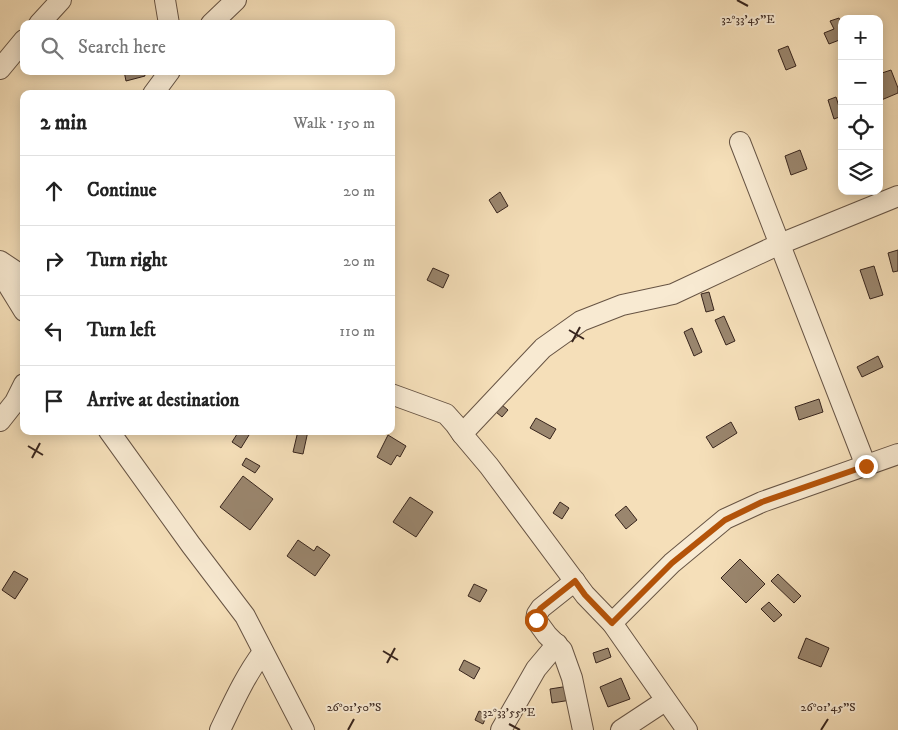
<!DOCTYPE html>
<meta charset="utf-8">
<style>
body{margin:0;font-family:"IM FELL DW Pica",serif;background:#f6f6f6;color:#222}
.controls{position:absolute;right:15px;top:15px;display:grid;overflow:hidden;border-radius:10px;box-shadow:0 2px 12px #0003}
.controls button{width:45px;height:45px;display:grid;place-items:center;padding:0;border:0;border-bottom:1px solid #e0e0e0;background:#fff;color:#222;font:25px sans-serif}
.stop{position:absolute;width:15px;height:15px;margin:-11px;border:4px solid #b45309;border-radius:50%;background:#fff}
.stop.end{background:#b45309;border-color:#fff;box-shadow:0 1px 5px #0008}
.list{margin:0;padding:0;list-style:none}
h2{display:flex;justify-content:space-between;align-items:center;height:65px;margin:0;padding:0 20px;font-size:21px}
h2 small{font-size:16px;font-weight:400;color:#767676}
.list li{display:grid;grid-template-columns:32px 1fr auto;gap:15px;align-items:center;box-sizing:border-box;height:70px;padding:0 20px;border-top:1px solid #e0e0e0}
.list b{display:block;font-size:19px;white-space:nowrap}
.list em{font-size:16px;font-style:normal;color:#767676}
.icon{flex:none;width:28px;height:28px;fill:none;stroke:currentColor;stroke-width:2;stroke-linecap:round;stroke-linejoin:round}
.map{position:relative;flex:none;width:898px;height:730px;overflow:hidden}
.search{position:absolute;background:#fff;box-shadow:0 2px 12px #0003;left:20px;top:20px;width:375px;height:55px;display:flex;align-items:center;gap:12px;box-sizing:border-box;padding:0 18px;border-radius:10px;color:#767676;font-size:19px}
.panel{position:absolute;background:#fff;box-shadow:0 2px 12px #0003;left:20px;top:90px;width:375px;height:345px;border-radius:10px}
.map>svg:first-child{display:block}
.building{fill:#9a866e;stroke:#38251d}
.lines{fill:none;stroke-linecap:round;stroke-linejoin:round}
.minor-casing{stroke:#675444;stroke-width:22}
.minor{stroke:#f8ead2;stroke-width:20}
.route{stroke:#b45309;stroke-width:6}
.ticks{fill:none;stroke:#38251d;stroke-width:2}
.ticks-label{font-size:12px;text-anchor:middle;fill:#38251d;stroke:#f8ead2;stroke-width:4;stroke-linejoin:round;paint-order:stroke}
</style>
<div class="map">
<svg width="898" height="730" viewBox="0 0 898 730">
<rect width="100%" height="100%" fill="#f5dfb9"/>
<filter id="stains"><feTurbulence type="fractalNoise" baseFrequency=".004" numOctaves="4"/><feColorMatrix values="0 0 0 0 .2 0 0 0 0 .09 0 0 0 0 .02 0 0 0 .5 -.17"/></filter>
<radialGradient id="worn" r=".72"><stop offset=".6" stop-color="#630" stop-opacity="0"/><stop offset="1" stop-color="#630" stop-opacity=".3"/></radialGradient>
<g class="building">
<polygon points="839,18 842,24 842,39 829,44 824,33 834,29 830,21"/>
<polygon points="788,46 796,66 786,70 778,50"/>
<polygon points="891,70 898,88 898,93 879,101 879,74"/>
<polygon points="124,71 144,71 145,76 126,81"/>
<polygon points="836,97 842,116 834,119 828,100"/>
<polygon points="800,150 807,169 791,175 785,156"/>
<polygon points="500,192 508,206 497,213 489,200"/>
<polygon points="898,250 898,271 893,272 888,253"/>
<polygon points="874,266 883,295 870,299 860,270"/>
<polygon points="433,268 449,275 443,288 427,280"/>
<polygon points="709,292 714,310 706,312 701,294"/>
<polygon points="724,316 735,341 726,345 715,320"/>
<polygon points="692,328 702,352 694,356 684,332"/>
<polygon points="878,356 883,367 862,377 857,367"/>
<polygon points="819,399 823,412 799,420 795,407"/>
<polygon points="502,405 508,410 502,417 496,412"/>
<polygon points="536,418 556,429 550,439 530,428"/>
<polygon points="731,422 737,433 713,448 706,437"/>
<polygon points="239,431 243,431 249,435 241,448 232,442"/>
<polygon points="298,431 308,431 303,454 293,452"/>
<polygon points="388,435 406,446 400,457 397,455 391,465 377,457"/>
<polygon points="246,458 260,466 255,473 242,465"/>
<polygon points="243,476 273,499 250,530 220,507"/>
<polygon points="410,497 433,512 416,537 393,522"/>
<polygon points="560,502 569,508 562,519 553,513"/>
<polygon points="626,506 637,520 626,529 615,515"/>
<polygon points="298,540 314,551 317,546 330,555 315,576 287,556"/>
<polygon points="740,559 765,584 746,603 721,578"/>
<polygon points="14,571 28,579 15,599 2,590"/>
<polygon points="778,574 801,596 794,603 771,581"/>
<polygon points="474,584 487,590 480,602 468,596"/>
<polygon points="769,602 782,615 774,622 761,609"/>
<polygon points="806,638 829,648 821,667 798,658"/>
<polygon points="608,648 611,657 596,663 593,653"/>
<polygon points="464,660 480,668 474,679 459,670"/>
<polygon points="621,678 630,699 608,707 600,687"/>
<polygon points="569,686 571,700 552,703 550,689"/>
<polygon points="479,711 487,715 483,724 475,720"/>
</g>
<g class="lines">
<g class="minor-casing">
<g id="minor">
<polyline points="165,0 169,24"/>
<polyline points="39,24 61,0"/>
<polyline points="211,24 236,0"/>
<polyline points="0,69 24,40"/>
<polyline points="153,94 170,71"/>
<polyline points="740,142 866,466"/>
<polyline points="0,261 24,277"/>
<polyline points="0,272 24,311"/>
<polyline points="391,394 446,414 455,424 462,434 489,466 585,595 612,623 687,730"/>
<polyline points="0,421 15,402 24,384"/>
<polyline points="109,431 191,545 245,616 304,730"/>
<polyline points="462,434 543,348 581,321 622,305 673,294 780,244 898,196"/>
<polyline points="575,581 541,608 537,614 536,620 547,635 562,650 572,678 583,730"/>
<polyline points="612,623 672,563 725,519 762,502 898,454"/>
<path d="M 220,730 C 233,703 245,676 263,652"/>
<polyline points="501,730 536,669 557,644"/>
<polyline points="621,730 665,701"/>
</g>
</g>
<use href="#minor" class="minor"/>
</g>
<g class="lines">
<polyline class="route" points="536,620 536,614 541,608 575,581 585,595 612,623 672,563 725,520 762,502 866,466"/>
</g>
<path class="ticks" d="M 737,0 L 748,6M 569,330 L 584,339M 572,342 L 580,327M 28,446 L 43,455M 32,458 L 40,443M 383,651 L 398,660M 387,663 L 395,648M 509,724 L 520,730M 348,730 L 354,719M 821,730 L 828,719"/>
<g class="ticks-label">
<text x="748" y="23">32°33'45"E</text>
<text x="354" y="711">26°01'50"S</text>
<text x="828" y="711">26°01'45"S</text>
<text x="509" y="716">32°33'55"E</text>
</g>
<rect width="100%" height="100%" filter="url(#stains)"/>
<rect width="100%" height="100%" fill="url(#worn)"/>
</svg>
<div class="controls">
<button>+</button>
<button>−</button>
<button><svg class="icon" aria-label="locate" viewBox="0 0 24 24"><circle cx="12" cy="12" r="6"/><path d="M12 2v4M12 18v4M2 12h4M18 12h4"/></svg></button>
<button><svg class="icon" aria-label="layers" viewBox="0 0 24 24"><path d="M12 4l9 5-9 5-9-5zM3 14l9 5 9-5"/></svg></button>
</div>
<div class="stop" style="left:536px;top:620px"></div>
<div class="stop end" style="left:866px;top:466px"></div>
<div class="search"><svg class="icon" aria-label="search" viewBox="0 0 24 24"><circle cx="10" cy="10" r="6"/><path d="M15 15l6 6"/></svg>Search here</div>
<section class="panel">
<h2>2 min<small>Walk · 150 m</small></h2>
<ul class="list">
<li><svg class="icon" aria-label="ahead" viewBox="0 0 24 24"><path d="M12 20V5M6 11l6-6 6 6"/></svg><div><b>Continue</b></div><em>20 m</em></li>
<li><svg class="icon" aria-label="right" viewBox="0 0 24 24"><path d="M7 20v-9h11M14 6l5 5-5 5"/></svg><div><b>Turn right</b></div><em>20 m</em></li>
<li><svg class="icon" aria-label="left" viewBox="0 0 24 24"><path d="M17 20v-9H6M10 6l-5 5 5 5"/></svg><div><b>Turn left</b></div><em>110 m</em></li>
<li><svg class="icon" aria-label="arrive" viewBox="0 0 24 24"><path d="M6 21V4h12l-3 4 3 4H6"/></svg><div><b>Arrive at destination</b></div></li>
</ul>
</section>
</div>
